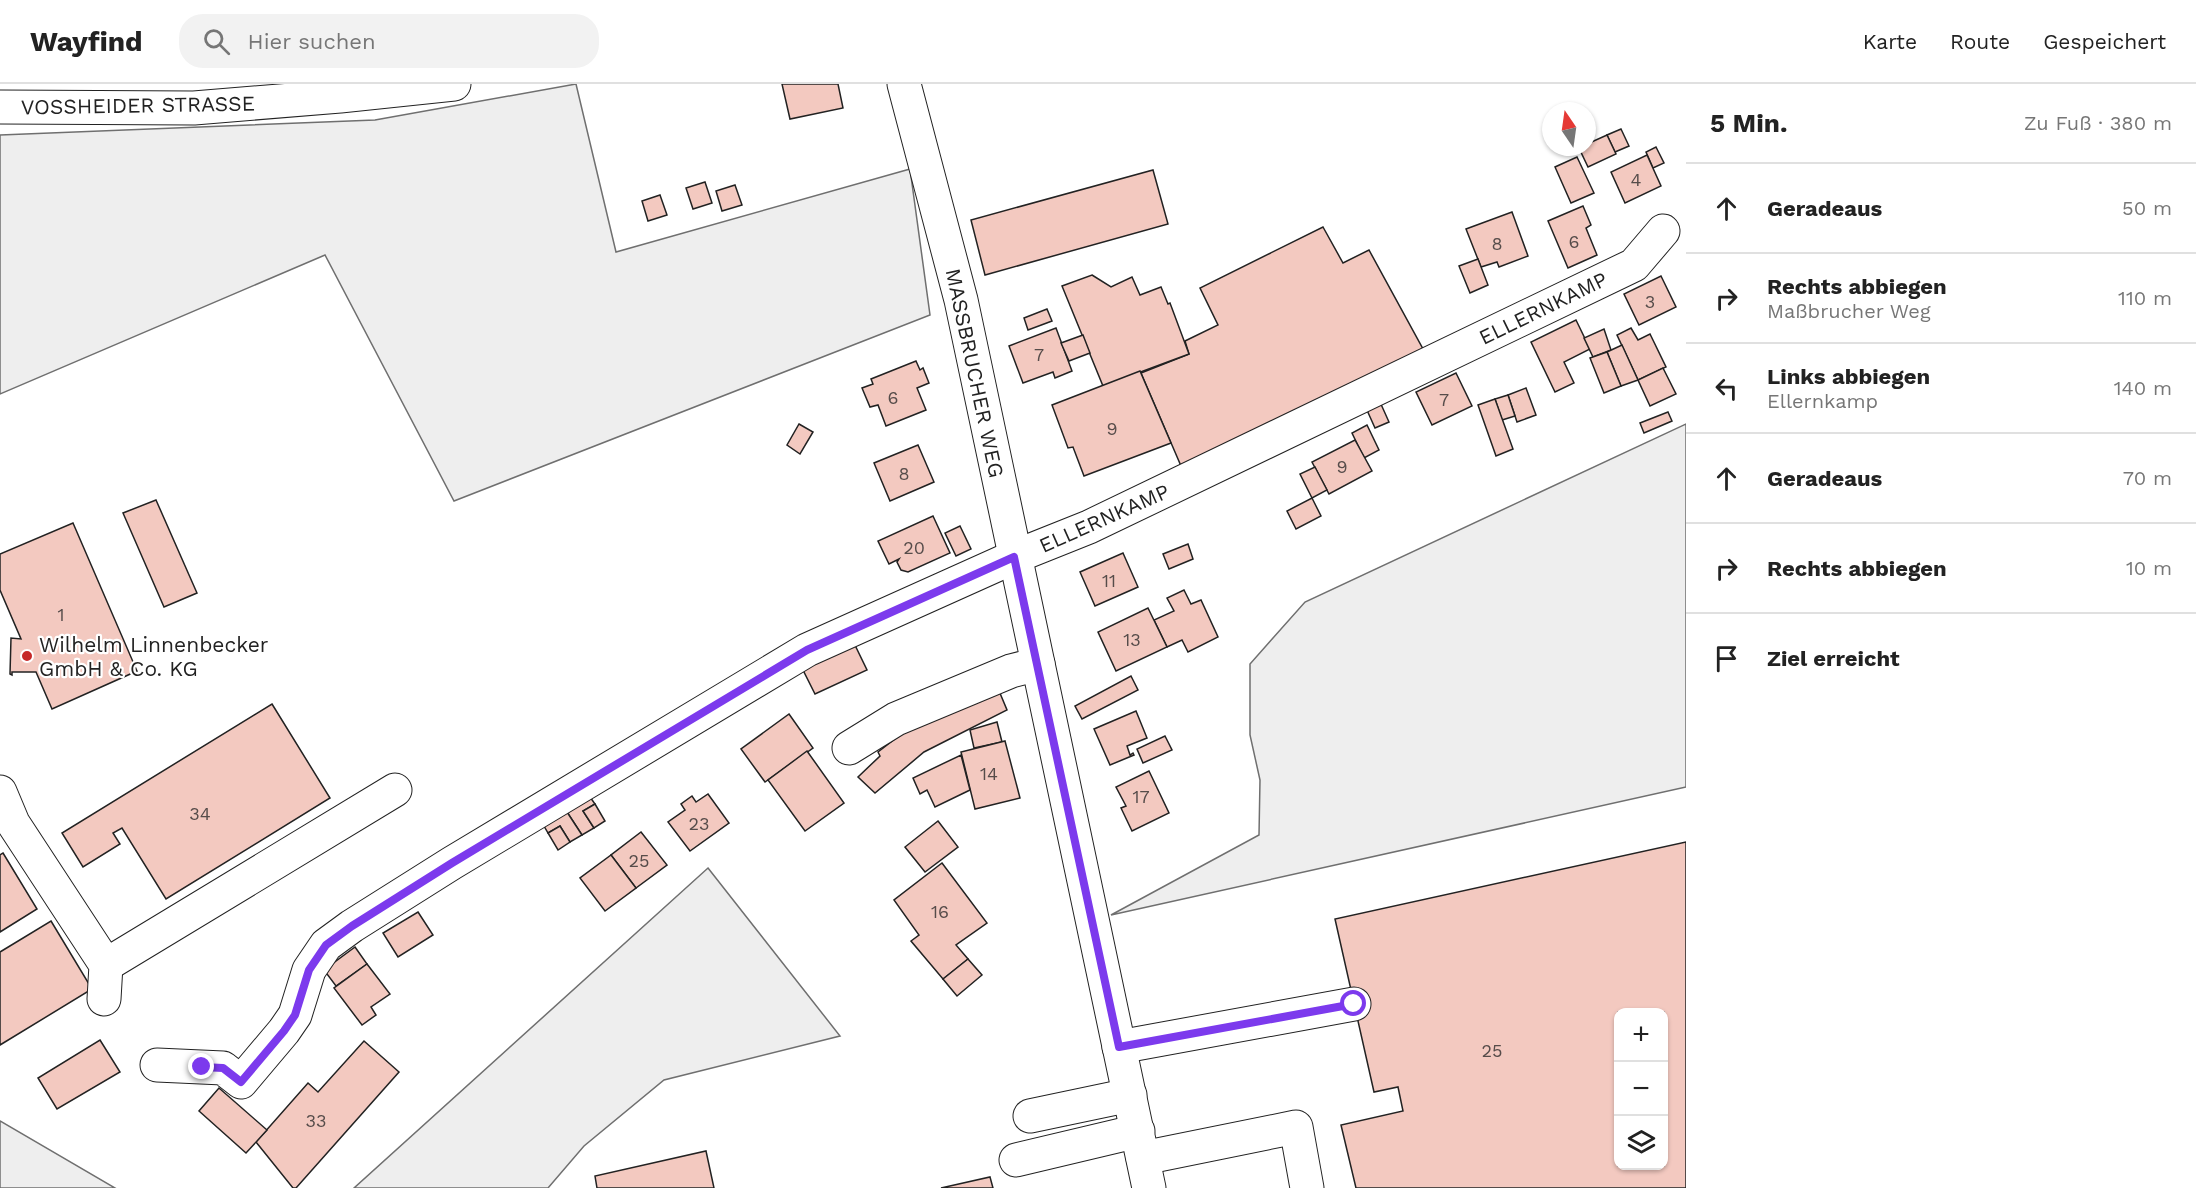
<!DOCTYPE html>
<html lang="de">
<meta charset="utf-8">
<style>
body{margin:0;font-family:"Work Sans",sans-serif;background:#f2f2f2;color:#222}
.controls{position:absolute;right:18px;bottom:18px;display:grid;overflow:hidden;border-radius:12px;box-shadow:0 2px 4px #0004}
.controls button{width:54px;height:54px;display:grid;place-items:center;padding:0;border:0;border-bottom:2px solid #e0e0e0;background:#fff;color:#222;font:30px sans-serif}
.compass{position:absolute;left:1542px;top:18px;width:54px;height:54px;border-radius:50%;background:#fff;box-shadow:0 2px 4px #0004;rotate:347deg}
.stop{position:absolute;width:18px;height:18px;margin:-14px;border:4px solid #7c3aed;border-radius:50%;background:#fff}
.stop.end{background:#7c3aed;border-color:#fff;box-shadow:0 2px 6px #0008}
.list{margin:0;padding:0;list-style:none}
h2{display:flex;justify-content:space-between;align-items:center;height:78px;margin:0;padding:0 24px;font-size:26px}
h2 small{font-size:20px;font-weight:400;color:#767676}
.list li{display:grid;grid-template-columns:39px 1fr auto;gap:18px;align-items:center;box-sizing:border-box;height:90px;padding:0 24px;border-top:2px solid #e0e0e0}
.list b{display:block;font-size:22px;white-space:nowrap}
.list p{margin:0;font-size:20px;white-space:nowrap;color:#767676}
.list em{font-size:20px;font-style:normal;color:#767676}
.icon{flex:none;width:33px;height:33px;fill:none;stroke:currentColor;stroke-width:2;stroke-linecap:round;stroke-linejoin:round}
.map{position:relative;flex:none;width:1686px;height:1104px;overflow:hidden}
header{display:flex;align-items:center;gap:36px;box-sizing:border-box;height:84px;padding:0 30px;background:#fff;border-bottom:2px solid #e0e0e0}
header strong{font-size:28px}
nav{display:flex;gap:33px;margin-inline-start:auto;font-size:21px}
.search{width:420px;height:54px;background:#f2f2f2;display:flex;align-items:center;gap:15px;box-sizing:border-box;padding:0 21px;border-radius:24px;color:#767676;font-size:22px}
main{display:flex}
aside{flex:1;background:#fff}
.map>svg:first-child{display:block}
.green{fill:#eee;stroke:#6f6f6f;stroke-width:1.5}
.building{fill:#f3c9c0;stroke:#222;stroke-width:1.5;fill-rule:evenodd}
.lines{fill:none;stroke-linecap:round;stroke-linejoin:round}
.minor-casing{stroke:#222;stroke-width:35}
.minor{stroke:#fff;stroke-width:33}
.route{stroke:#7c3aed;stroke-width:8}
.poi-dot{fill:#c62828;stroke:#fff;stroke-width:2}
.labels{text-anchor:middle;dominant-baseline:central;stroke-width:4.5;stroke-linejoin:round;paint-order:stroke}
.number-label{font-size:18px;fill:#564c4a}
.street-label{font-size:21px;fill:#222;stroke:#fff}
.poi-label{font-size:21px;fill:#222;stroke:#fff;text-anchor:start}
</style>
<header>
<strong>Wayfind</strong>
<div class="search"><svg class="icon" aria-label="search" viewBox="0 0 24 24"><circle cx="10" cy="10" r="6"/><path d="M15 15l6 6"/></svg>Hier suchen</div>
<nav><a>Karte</a><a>Route</a><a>Gespeichert</a></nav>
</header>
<main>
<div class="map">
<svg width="1686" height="1104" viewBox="0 0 1686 1104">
<rect width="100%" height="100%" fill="#fff"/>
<g class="green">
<polygon points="576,0 616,168 910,85 930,231 454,417 325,171 0,310 0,51 375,36"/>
<polygon points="1686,340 1686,703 1111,831 1259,751 1260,696 1250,651 1250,580 1305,518"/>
<polygon points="708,784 840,952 664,996 584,1062 548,1104 354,1104"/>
<polygon points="0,1037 115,1104 0,1104"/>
</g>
<g class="building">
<polygon points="782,0 838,0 843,24 790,35"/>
<polygon points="1621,45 1629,62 1615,68 1607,51"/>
<polygon points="1607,51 1616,70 1588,83 1579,64 1587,63 1587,60"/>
<polygon points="1656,63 1664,79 1653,84 1646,68"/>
<polygon points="1647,71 1661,102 1625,119 1611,88"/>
<polygon points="1577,73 1594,109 1571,119 1555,83"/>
<polygon points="1153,86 1168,140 985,191 971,136"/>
<polygon points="705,98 712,119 693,125 686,104"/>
<polygon points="735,101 742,121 722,127 716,107"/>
<polygon points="660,111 667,131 648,137 642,117"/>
<polygon points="1583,122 1591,141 1586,144 1597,171 1568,184 1548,137"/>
<polygon points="1512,128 1528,172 1499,183 1497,178 1481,183 1466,145"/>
<polygon points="1323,143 1343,179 1369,166 1423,265 1181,382 1141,289 1189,270 1185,257 1218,241 1200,204"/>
<polygon points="1478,175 1488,201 1470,209 1459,182"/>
<polygon points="1092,191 1111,203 1132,193 1140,211 1161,203 1168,220 1170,219 1189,270 1103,302 1062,202"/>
<polygon points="1661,192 1676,223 1639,241 1624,210"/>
<polygon points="1047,225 1052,237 1028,246 1024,234"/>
<polygon points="1576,236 1590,265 1564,278 1574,299 1555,308 1531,258"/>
<polygon points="1056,244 1072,287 1055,294 1053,288 1023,299 1009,262"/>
<polygon points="1631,244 1638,256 1650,250 1666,283 1638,296 1617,251"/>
<polygon points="1604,245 1611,266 1593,273 1584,254"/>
<polygon points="1083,251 1090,269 1069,277 1061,259"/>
<polygon points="1622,261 1638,296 1621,302 1607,268"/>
<polygon points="1607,268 1621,302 1604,309 1590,274"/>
<polygon points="916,277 920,286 923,284 929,299 917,304 926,326 886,342 878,321 870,323 862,304 873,300 871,295"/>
<polygon points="1663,284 1676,310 1650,322 1638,296"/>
<polygon points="1140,287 1171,359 1084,392 1073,363 1068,364 1052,321"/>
<polygon points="1456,289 1472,322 1432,341 1416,308"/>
<polygon points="1526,304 1536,331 1517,338 1508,311"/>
<polygon points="1508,311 1515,332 1502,336 1495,315"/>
<polygon points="1495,315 1513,365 1496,372 1478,321"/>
<polygon points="1380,318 1389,338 1375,344 1366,324"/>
<polygon points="1668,328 1672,337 1644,349 1640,339"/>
<polygon points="799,340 813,348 800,370 787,361"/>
<polygon points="1367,341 1379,366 1364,374 1352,349"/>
<polygon points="1355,356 1372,387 1329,410 1312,378"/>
<polygon points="918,361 934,398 890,417 874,379"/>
<polygon points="1315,383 1327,406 1312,414 1300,390"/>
<polygon points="1312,414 1321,432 1296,445 1287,427"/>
<polygon points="156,416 197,509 164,523 123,429"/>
<polygon points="933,432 950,469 908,488 901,486 897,478 899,475 889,480 878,457"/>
<polygon points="73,439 137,587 52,625 36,588 12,588 12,591 10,590 11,554 21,555 0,506 0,470"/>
<polygon points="960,442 971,465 956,472 945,449"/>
<polygon points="1188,460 1193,475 1169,485 1163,470"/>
<polygon points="1123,469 1138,503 1095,522 1080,488"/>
<polygon points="1184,506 1191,520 1201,516 1218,553 1188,568 1182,556 1167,563 1154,536 1174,527 1167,514"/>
<polygon points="1148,524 1167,563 1116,587 1098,548"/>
<polygon points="852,555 867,586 815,610 800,580"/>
<polygon points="1131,592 1138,606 1082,635 1075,622"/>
<polygon points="997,602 1007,626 924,668 875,709 858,693 880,672 878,668 917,638"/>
<polygon points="272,620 330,714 166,815 122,744 113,749 120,760 83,783 62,749"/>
<polygon points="1136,627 1147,654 1127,662 1130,671 1133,669 1134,671 1110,681 1094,645"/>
<polygon points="789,630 813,664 765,698 741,665"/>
<polygon points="997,638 1002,658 974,664 970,646"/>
<polygon points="1165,652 1172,666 1143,679 1137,665"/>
<polygon points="1005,657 1020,714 975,725 961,668"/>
<polygon points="807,667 844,719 805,747 768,696"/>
<polygon points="961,671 970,706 935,723 927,706 920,710 913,694"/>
<polygon points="1149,687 1169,729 1132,747 1121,724 1126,722 1116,703"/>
<polygon points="708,710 729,739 690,767 668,738 685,726 681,720 692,712 696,718"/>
<polygon points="590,713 595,720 583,727 594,744 582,751 567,728"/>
<polygon points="595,720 605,737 594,744 583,727"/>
<polygon points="567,728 582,751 570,758 560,742 548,749 544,742"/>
<polygon points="938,737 958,763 925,788 905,763"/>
<polygon points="560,742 570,758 558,766 548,749"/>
<polygon points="641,748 667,781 636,804 611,771"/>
<path d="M 1686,758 L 1686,1104 L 1356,1104 L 1341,1041 L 1403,1027 L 1398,1003 L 1374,1008 L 1335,835 ZM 1618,928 L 1664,928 L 1664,1082 L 1618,1082 Z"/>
<polygon points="3,769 37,825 0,848 0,771"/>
<polygon points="611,771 636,804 605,827 580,794"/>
<polygon points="942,779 987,839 956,861 968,875 943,895 911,857 919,851 894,816"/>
<polygon points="418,828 433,851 398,873 383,849"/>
<polygon points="51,837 92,905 0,961 0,868"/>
<polygon points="355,863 367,880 336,902 324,886"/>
<polygon points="968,875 982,891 957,912 943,895"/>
<polygon points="367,880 390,910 371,923 376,931 362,941 334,904"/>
<polygon points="100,956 120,988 57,1025 38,994"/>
<polygon points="364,957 399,988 296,1104 293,1104 256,1058 308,999 318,1008"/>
<polygon points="219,1004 267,1046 246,1069 199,1027"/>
<polygon points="706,1067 714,1104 597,1104 595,1092"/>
<polygon points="990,1093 993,1104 941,1104"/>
</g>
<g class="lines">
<g class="minor-casing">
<g id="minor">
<polyline points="904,0 961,216 1149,1104"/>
<polyline points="0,23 194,24 340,12 454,0"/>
<polyline points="849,664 896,635 1011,587 1038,580"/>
<polyline points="0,708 13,739 106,881 104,915"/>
<polyline points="106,881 395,706"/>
<polyline points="1119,963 1354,920"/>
<polyline points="157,981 223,984 241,998 284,947 295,931 309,886 326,861 352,842 452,779 807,566 1014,473 1089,443 1634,181 1663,147"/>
<polyline points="1030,1032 1130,1011"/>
<polyline points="1143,1074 1296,1043 1307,1104"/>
<polyline points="1016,1076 1138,1047"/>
</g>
</g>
<use href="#minor" class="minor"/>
</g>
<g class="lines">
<polyline class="route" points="202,983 223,984 241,998 284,947 295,931 309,886 326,861 352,842 452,779 807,566 1014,473 1119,963 1354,920"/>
</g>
<circle class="poi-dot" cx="27" cy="572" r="6"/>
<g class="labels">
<g class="number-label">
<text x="1636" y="95">4</text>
<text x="1574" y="157">6</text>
<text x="1497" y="159">8</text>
<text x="1650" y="217">3</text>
<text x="1039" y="270">7</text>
<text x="893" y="313">6</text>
<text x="1444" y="315">7</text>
<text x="1112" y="344">9</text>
<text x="1342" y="382">9</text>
<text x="904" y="389">8</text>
<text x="914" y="463">20</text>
<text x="1109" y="496">11</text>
<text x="61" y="530">1</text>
<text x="1132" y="555">13</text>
<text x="989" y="689">14</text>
<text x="1141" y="712">17</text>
<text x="200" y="729">34</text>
<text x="699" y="739">23</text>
<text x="639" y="776">25</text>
<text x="940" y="827">16</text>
<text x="1492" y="966">25</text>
<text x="316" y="1036">33</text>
</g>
<g class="street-label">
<text transform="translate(138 21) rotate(-1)">VOSSHEIDER STRASSE</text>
<text transform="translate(1543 224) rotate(-26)">ELLERNKAMP</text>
<text transform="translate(975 289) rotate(78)">MASSBRUCHER WEG</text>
<text transform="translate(1104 434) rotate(-24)">ELLERNKAMP</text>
</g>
<g class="poi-label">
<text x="39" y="560">Wilhelm Linnenbecker<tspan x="39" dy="24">GmbH &amp; Co. KG</tspan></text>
</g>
</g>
</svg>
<div class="controls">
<button>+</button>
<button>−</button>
<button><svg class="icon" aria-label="layers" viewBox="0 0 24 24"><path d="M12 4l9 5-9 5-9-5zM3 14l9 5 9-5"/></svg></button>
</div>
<svg class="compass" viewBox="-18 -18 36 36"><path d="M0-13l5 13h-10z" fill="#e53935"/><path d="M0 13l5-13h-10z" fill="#767676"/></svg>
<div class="stop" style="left:1354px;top:920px"></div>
<div class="stop end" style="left:202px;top:983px"></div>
</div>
<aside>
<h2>5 Min.<small>Zu Fuß · 380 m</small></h2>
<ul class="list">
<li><svg class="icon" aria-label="ahead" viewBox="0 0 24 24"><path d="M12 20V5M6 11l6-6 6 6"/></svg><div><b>Geradeaus</b></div><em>50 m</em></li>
<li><svg class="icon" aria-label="right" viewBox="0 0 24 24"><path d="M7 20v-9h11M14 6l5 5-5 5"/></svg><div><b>Rechts abbiegen</b><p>Maßbrucher Weg</p></div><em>110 m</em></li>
<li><svg class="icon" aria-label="left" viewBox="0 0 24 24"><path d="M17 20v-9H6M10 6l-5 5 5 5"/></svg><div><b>Links abbiegen</b><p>Ellernkamp</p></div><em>140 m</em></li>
<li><svg class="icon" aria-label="ahead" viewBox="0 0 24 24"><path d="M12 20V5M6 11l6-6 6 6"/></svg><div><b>Geradeaus</b></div><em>70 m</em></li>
<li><svg class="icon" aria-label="right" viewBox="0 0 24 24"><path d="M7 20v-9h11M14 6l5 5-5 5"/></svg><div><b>Rechts abbiegen</b></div><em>10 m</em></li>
<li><svg class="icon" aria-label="arrive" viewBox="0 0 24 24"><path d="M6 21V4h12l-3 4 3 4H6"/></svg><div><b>Ziel erreicht</b></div></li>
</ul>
</aside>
</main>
